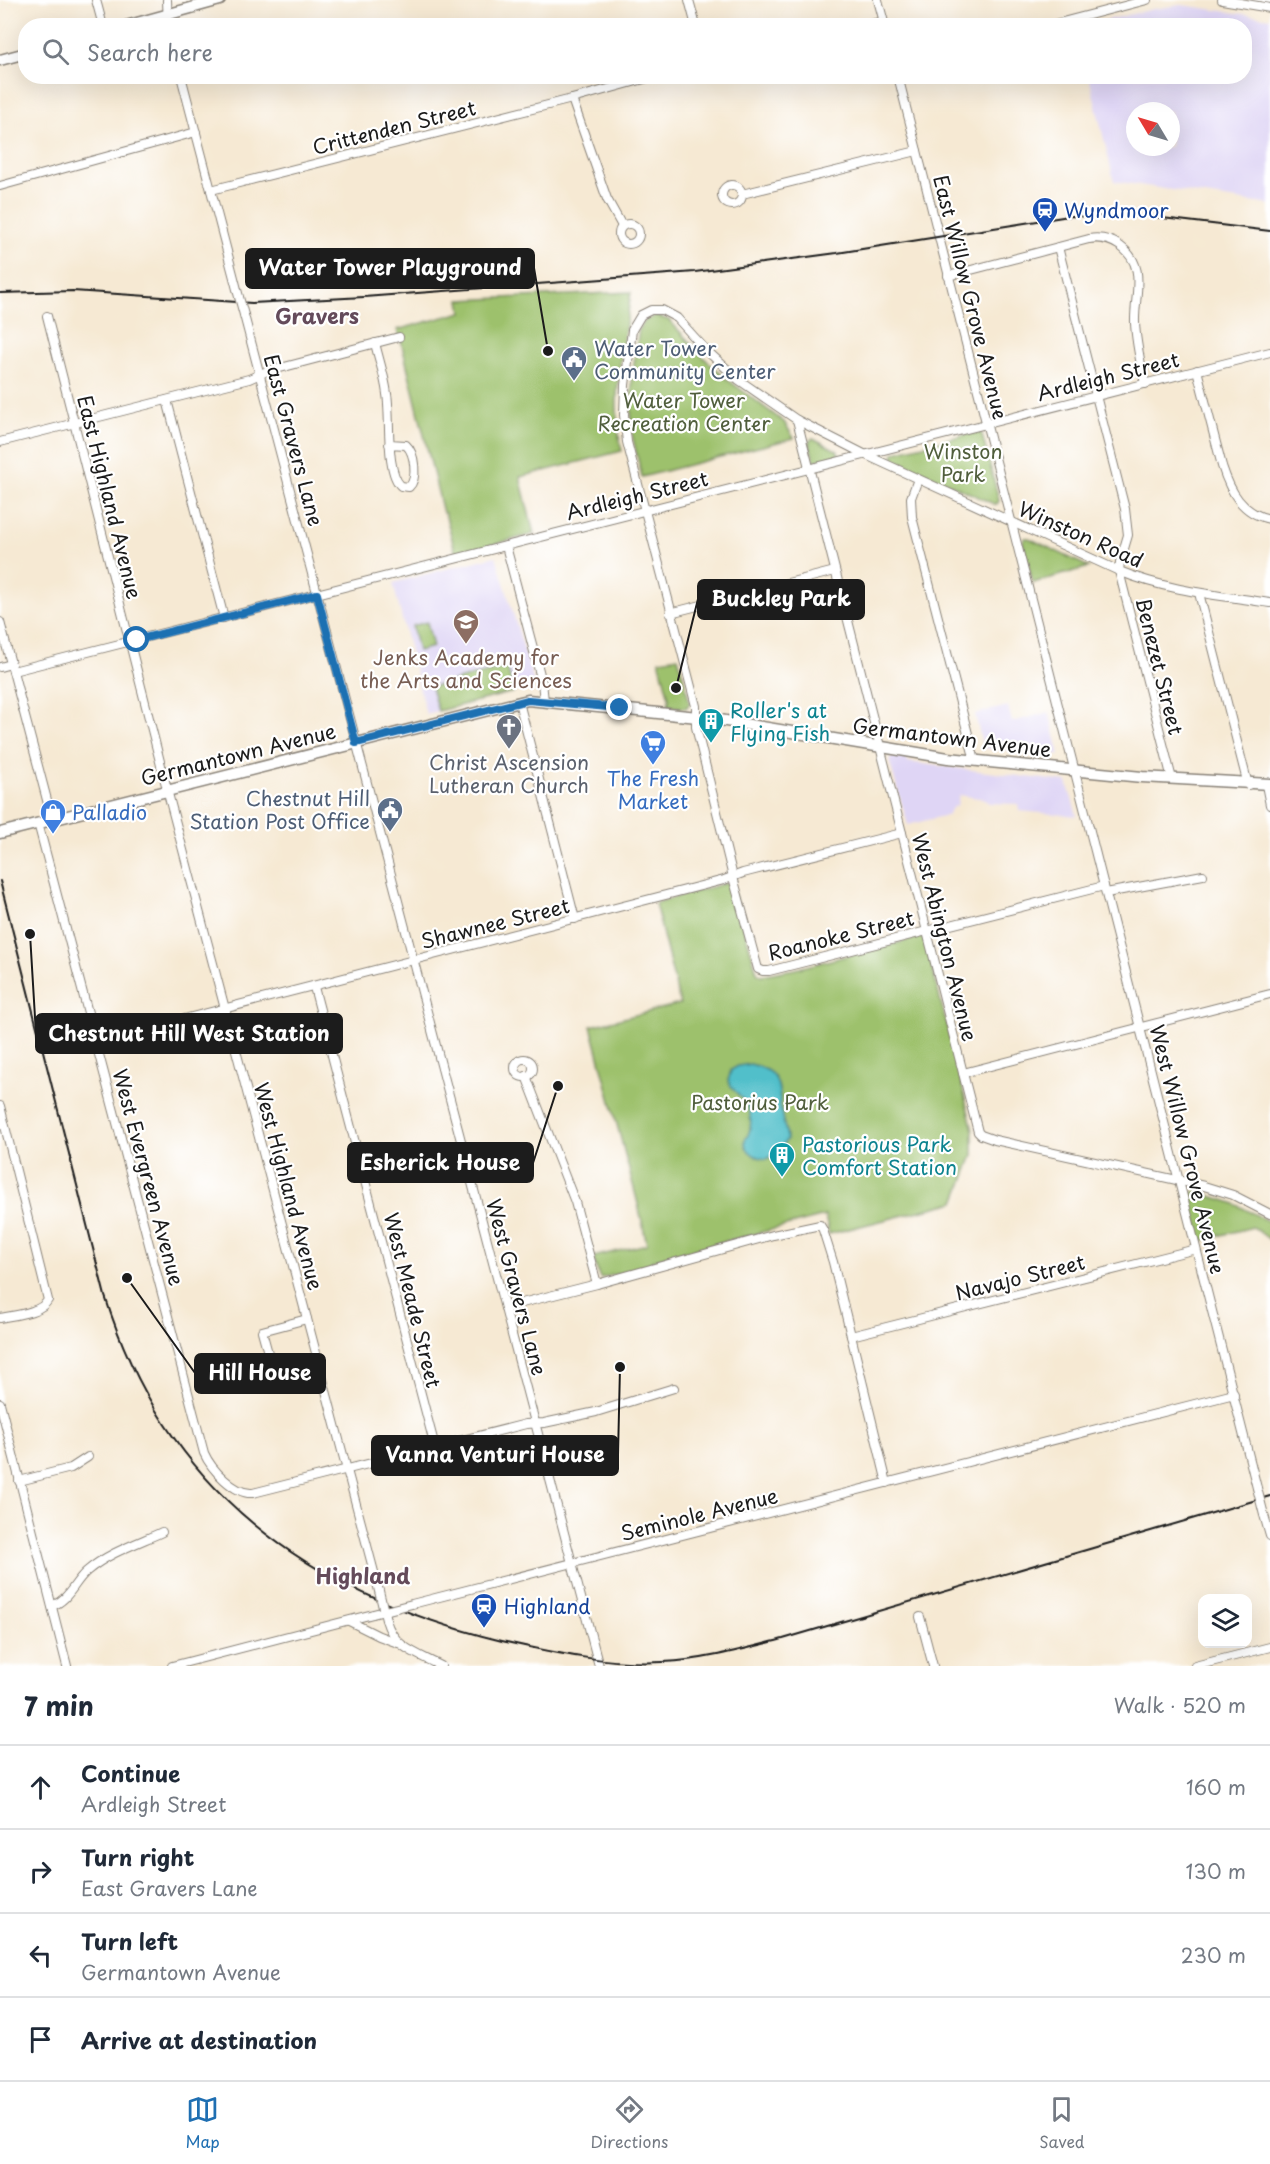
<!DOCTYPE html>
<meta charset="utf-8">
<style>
body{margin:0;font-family:"Playpen Sans",sans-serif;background:#f6f6f7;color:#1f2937}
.controls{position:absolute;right:18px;bottom:18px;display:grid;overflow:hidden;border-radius:12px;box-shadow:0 6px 24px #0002}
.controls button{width:54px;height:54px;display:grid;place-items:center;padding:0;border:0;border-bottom:2px solid #e0e1e3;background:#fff;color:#1f2937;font:30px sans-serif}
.compass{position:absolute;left:1126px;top:102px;width:54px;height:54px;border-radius:50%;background:#fff;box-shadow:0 6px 24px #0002;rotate:308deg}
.stop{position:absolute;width:18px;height:18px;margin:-14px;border:4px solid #1f6fb2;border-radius:50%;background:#fff}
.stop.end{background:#1f6fb2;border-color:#fff;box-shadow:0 2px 6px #0008}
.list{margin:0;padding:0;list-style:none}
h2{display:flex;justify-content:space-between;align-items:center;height:78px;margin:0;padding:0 24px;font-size:26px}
h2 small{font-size:20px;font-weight:400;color:#747a83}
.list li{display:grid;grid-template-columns:39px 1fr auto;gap:18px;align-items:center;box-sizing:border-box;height:84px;padding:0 24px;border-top:2px solid #e0e1e3}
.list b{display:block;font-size:22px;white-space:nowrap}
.list p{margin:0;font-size:20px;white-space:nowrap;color:#747a83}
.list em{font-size:20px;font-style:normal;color:#747a83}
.icon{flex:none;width:33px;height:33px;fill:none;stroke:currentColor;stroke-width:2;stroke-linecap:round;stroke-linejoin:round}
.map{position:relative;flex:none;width:1270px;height:1666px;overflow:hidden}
.search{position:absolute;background:#fff;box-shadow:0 6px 24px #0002;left:18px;right:18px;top:18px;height:66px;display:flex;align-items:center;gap:15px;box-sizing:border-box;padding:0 21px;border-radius:24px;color:#747a83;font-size:22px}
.sheet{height:414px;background:#fff}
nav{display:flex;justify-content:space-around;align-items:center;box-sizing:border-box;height:84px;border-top:2px solid #e0e1e3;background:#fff;font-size:16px;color:#747a83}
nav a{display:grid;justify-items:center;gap:3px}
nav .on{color:#1f6fb2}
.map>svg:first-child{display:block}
.built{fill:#dfd5f5;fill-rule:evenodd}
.green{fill:#9dc16c;stroke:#5c6e44;stroke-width:1.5}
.water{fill:#51bfca;stroke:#366e73;stroke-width:1.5}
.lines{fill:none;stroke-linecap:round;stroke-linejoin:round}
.minor-casing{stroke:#898278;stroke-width:10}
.major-casing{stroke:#898278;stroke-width:13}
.minor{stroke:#fff;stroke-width:8}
.major{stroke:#fff;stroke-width:10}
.rail{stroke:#1c1c1c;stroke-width:2}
.minor-bridge-casing{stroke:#898278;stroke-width:10;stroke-linecap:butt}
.minor-bridge{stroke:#fff;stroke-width:8}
.route{stroke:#1f6fb2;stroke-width:8}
.labels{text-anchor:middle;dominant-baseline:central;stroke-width:4.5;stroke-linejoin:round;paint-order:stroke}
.street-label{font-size:20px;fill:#1c1c1c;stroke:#fff}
.transit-label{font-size:20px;fill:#164399;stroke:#fff;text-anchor:start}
.service-label{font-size:20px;fill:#4e5e75;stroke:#fff;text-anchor:start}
.park-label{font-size:20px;fill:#505e3c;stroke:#fff}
.education-label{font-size:20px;fill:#785e54;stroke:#fff}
.culture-label{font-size:20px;fill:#0d838f;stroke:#fff;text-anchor:start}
.worship-label{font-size:20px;fill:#5b616d;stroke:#fff}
.shop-label{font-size:20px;fill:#366cbe;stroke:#fff}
.neighbourhood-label{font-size:21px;font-weight:bold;fill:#644b5b;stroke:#fff}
.leader{fill:none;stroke:#1c1c1c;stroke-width:2}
.callout-dot{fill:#1c1c1c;stroke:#fff;stroke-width:2}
.callout{fill:#1c1c1c;stroke:#1c1c1c;stroke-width:2}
.callout-label{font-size:21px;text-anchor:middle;font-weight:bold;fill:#fff}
</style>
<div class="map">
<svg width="1270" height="1666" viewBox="0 0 1270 1666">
<rect width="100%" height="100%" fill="#fff"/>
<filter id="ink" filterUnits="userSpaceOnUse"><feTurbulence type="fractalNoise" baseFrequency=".0167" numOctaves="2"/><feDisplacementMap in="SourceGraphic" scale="12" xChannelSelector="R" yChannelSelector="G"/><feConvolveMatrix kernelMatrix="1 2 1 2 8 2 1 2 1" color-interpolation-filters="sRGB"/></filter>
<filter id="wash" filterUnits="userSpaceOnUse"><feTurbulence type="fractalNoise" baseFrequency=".008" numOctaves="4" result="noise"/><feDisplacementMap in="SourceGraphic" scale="24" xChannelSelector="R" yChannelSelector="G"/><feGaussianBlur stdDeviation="1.35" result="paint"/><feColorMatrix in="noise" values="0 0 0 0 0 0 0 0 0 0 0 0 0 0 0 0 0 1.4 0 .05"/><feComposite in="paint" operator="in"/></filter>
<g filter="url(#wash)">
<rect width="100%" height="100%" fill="#f6e9d3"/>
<g class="built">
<path d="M 1181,5 L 1270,18 L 1270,205 L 1114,181 L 1089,77 L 1244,76 L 1244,26 L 1086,25 L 1154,9 ZM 1135,111 L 1171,111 L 1171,147 L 1135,147 Z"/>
<polygon points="496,556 535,686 426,714 393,583"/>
<polygon points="1008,706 1012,722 1049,712 1060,755 983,748 975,714"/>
<polygon points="894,757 906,758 908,762 1067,782 1077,816 1019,811 1018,804 989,803 985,799 959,795 957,806 953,807 947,815 908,825 889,760 890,758"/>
</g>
<g class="green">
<path d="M 631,292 C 624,344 609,399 622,451 L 520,477 L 534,534 L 456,554 L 445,513 L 443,513 L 400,337 L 397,330 L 462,312 L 460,300 Z"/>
<polygon points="655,316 669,320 703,357 728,380 784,422 794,438 642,477 631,430 632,377 639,329 646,320"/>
<polygon points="980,431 982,435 998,496 999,501 996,505 895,459 893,456 894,453 899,451"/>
<polygon points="813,438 838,451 839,455 814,461 809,441"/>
<polygon points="1025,538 1029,538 1089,567 1033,583 1023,544 1023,540"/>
<polygon points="427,622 433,647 418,651 412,626"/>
<polygon points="678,657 690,703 686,708 668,706 669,698 659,660"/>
<polygon points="507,667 514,692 438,711 431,687"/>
<polygon points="726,883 731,884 757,972 761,975 795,969 921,937 925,939 973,1130 973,1155 955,1202 829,1234 825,1216 653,1260 648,1266 601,1278 599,1276 593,1257 647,1244 637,1200 591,1026 680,1004 655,903"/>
<polygon points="1195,1191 1233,1203 1270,1222 1270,1240 1253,1227 1206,1239 1201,1242 1190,1196"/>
</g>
<path class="water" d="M 750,1064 C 785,1072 777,1088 782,1116 C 783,1124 787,1131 787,1139 L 778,1153 L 766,1159 C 758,1158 746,1153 745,1143 C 744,1138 746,1139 748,1135 C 752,1127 751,1114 748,1107 C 743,1097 733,1092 728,1081 L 731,1070 L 738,1066 Z"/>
</g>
<g filter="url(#ink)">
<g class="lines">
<g class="minor-casing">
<g id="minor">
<polyline points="96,0 103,26"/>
<polyline points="167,0 168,26"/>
<polyline points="689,0 696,26"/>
<polyline points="878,0 885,26"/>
<polyline points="1222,0 1270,8"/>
<polyline points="864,26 883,21"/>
<polyline points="1047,26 1147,0"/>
<polyline points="181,76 239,297"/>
<polyline points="898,76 1257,1488"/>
<polyline points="572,99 607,199 622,226"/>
<circle cx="732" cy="195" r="10"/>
<polyline points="0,186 196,132"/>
<polyline points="211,190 572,99 655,76"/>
<polyline points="742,194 917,151"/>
<circle cx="629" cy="234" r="10"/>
<polyline points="1058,247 1125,509 1128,535 1120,562 1119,571 1172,779"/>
<path d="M 948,276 L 1089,239 C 1101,237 1110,239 1120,246 C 1148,266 1134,294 1135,323 C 1136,344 1141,364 1145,384"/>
<polyline points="244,315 599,1666"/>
<polyline points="47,316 170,801 379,1591"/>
<path d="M 375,343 C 379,360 385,377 387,394 C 391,416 385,472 401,486 L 409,487 C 418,479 415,453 406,445 L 389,444"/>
<path d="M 1197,370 L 1222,466 C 1230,491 1242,514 1270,519"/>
<polyline points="167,400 224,618"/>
<polyline points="797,420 978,1132 981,1135 995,1140 1204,1186 1233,1195 1270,1214"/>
<polyline points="0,442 249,379 265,372 399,337"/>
<polyline points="918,479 911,498 912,517 975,761"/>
<polyline points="506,546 542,682 544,701"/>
<polyline points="1199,593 1248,785"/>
<polyline points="670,613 835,571"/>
<polyline points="0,622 52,819"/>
<polyline points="0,667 11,664"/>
<polyline points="13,671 1270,352"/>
<polyline points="519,702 575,919"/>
<polyline points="1266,785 1270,805"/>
<path d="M 38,823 L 204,1453 C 211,1469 235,1495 253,1493 L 526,1424 L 544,1423 L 596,1412 L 674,1388"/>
<path d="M 1104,886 L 769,971 L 763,971 L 758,969 L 733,877 L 696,727 L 696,706 L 627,442 L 624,415 L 625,385 L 632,330 L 641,315 L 651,310 L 662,310 L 677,318 L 705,349 L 739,380 L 797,420 L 866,455 L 1119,571 C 1168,591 1218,595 1270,603"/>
<polyline points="1106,893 1203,875"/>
<polyline points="314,987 435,1447"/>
<polyline points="95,1042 724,880 743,873 902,833"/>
<circle cx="524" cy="1068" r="9"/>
<polyline points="963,1073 1270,994"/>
<polyline points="526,1076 575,1202 597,1284"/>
<path d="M 0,1106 L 48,1300 C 41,1313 14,1315 0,1318"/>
<polyline points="506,1307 597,1284 773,1235 820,1225 823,1230 833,1262 887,1483"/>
<polyline points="307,1319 262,1331 274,1375 318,1364"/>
<polyline points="851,1336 1196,1249"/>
<polyline points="0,1403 67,1666"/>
<polyline points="19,1481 71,1468 88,1457"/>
<polyline points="1264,1515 1270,1536"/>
<polyline points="412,1604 1234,1394"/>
<path d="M 52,1606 C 69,1600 74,1582 87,1571 C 108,1553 138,1543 162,1532"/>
<polyline points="920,1617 933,1666"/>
<path d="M 386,1620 C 394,1648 416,1653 441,1666"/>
<polyline points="349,1621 379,1636 398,1643"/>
<polyline points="172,1666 373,1614"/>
<polyline points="1195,1666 1270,1647"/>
</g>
</g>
<g class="major-casing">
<g id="major">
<polyline points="126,26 220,0"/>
<polyline points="0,60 26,53"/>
<polyline points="0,833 528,700 708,718 948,758 1142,777 1270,784"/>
</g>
</g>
<use href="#minor" class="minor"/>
<use href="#major" class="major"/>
<g class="rail">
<polyline points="0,293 73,291 252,303 364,297 695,272 837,253 1069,216 1154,217 1270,231"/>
<path d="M 0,881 L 105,1296 C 166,1491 308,1594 502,1641 C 555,1653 609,1665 663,1662 C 705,1660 744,1649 783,1639 L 1270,1496"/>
</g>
<g class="minor-bridge-casing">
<g id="minor-bridge">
<polyline points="239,297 244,315"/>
<polyline points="1257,1488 1264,1515"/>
<polyline points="379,1591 386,1620"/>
<polyline points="373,1614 412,1604"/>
</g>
</g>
<use href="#minor-bridge" class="minor-bridge"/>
</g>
</g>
<g class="lines" filter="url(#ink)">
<polyline class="route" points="137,640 317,594 356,743 528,700 620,708"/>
</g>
<defs>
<g id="station-pin" transform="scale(1.35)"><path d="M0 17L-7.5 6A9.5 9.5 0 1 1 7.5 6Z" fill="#1a4fb4" stroke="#fff"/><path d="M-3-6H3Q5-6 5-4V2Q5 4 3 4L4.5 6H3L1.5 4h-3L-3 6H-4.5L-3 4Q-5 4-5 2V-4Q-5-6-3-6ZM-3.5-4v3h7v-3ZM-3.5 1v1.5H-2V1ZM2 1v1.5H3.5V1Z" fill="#fff"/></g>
<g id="civic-pin" transform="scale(1.35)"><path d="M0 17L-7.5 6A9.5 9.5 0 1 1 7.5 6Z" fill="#5c6f8a" stroke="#fff"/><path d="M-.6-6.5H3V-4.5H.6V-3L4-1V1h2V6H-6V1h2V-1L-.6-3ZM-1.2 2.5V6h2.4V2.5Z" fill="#fff"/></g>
<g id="school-pin" transform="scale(1.35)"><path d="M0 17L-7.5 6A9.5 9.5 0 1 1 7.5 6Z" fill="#8d6e63" stroke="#fff"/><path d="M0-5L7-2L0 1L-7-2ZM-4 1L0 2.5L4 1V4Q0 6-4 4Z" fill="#fff"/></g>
<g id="building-pin" transform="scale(1.35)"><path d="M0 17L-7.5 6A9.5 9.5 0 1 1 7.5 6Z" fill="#0f9aa8" stroke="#fff"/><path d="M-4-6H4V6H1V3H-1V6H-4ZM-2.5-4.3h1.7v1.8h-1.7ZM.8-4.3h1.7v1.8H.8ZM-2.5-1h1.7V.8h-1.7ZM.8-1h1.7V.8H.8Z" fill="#fff"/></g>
<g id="church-pin" transform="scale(1.35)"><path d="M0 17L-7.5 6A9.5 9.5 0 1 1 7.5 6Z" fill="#6b7280" stroke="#fff"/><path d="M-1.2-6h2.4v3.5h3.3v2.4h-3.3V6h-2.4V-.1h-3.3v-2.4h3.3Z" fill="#fff"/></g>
<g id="supermarket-pin" transform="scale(1.35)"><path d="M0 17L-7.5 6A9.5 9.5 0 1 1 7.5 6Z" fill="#3f7fe0" stroke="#fff"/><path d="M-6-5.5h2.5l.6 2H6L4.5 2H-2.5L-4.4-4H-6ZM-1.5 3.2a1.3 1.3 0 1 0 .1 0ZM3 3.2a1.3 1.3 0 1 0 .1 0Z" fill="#fff"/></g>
<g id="shop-pin" transform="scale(1.35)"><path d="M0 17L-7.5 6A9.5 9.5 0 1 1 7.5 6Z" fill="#3f7fe0" stroke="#fff"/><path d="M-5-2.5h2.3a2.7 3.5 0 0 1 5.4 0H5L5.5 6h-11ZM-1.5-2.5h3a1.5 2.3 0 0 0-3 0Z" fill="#fff"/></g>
</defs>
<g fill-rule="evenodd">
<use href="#station-pin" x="1045" y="210"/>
<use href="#civic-pin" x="574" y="359"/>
<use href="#school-pin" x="466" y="622"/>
<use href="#building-pin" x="711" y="721"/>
<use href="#church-pin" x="509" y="727"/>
<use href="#supermarket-pin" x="653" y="743"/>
<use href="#civic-pin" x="390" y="810"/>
<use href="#shop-pin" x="53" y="812"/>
<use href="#building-pin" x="782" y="1155"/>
<use href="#station-pin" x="484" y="1606"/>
</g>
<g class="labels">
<g class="street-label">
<text transform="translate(394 127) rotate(-14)">Crittenden Street</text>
<text transform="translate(971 297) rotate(76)">East Willow Grove Avenue</text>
<text transform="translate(1108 376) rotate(-14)">Ardleigh Street</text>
<text transform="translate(294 440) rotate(75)">East Gravers Lane</text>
<text transform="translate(637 495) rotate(-14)">Ardleigh Street</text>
<text transform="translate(110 497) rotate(76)">East Highland Avenue</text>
<text transform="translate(1081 534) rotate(24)">Winston Road</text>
<text transform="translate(1160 666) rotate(76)">Benezet Street</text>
<text transform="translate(952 737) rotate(7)">Germantown Avenue</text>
<text transform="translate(238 754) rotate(-14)">Germantown Avenue</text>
<text transform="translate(495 923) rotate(-14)">Shawnee Street</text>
<text transform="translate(841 935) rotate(-14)">Roanoke Street</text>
<text transform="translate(945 937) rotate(76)">West Abington Avenue</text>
<text transform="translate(1188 1149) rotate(76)">West Willow Grove Avenue</text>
<text transform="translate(149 1177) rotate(75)">West Evergreen Avenue</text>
<text transform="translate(289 1186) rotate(75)">West Highland Avenue</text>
<text transform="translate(1020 1277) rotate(-14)">Navajo Street</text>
<text transform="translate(517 1287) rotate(75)">West Gravers Lane</text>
<text transform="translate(413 1300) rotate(76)">West Meade Street</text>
<text transform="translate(699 1514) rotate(-14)">Seminole Avenue</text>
</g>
<g class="transit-label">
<text x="1064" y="210">Wyndmoor</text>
<text x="504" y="1606">Highland</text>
</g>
<g class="service-label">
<text x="594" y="348">Water Tower<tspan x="594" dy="23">Community Center</tspan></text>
<text x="370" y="798" text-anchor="end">Chestnut Hill<tspan x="370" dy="23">Station Post Office</tspan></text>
</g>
<g class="park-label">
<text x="684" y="400">Water Tower<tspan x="684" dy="23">Recreation Center</tspan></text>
<text x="963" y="451">Winston<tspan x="963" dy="23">Park</tspan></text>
<text x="760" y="1102">Pastorius Park</text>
</g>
<g class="education-label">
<text x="466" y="657">Jenks Academy for<tspan x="466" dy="23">the Arts and Sciences</tspan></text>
</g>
<g class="culture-label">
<text x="730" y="710">Roller's at<tspan x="730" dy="23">Flying Fish</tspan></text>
<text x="802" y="1144">Pastorious Park<tspan x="802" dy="23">Comfort Station</tspan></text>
</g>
<g class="worship-label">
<text x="509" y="762">Christ Ascension<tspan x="509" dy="23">Lutheran Church</tspan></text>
</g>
<g class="shop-label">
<text x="653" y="778">The Fresh<tspan x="653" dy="23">Market</tspan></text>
<text x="72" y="812" text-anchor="start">Palladio</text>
</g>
<g class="neighbourhood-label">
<text x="317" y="315">Gravers</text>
<text x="363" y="1575">Highland</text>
</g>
</g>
<path class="leader" d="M548 351L534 268M676 688L698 599M30 934L36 1034M558 1086L533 1163M127 1278L195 1373M620 1367L618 1455"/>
<g class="callout-dot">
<circle cx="548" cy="351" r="6"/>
<circle cx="676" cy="688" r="6"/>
<circle cx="30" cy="934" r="6"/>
<circle cx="558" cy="1086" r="6"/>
<circle cx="127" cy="1278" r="6"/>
<circle cx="620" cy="1367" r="6"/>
</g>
<g class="callout">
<rect x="246" y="249" width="288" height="39" rx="6"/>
<rect x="698" y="580" width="166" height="39" rx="6"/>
<rect x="36" y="1014" width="306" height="39" rx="6"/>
<rect x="348" y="1143" width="185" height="39" rx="6"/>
<rect x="195" y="1354" width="130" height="39" rx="6"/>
<rect x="372" y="1436" width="246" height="39" rx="6"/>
</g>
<g class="callout-label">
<text x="390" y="275">Water Tower Playground</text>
<text x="781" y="606">Buckley Park</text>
<text x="189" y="1041">Chestnut Hill West Station</text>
<text x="440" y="1170">Esherick House</text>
<text x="260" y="1380">Hill House</text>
<text x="495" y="1462">Vanna Venturi House</text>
</g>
</svg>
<div class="controls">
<button><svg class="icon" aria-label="layers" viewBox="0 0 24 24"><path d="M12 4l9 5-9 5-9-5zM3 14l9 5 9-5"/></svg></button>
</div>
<svg class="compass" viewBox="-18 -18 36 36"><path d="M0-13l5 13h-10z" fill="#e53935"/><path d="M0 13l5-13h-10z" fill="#747a83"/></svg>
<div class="stop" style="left:137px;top:640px"></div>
<div class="stop end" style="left:620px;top:708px"></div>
<div class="search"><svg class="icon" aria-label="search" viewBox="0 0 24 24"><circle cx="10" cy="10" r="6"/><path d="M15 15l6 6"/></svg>Search here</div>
</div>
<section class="sheet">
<h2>7 min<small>Walk · 520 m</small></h2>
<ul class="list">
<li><svg class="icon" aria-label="ahead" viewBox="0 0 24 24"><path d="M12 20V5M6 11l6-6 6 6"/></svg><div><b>Continue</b><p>Ardleigh Street</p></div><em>160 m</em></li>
<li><svg class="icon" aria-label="right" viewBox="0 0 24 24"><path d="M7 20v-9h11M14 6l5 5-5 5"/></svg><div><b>Turn right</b><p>East Gravers Lane</p></div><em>130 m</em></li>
<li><svg class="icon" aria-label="left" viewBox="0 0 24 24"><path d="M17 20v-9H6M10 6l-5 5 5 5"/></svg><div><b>Turn left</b><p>Germantown Avenue</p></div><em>230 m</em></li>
<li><svg class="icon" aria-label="arrive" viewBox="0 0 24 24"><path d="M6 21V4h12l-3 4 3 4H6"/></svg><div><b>Arrive at destination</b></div></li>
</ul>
</section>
<nav>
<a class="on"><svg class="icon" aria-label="map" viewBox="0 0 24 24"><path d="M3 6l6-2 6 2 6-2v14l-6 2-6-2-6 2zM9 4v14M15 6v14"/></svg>Map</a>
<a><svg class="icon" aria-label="directions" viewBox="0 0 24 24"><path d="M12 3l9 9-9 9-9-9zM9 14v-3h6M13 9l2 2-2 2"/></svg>Directions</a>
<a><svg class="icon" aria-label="saved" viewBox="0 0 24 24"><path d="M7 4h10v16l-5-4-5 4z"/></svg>Saved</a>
</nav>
